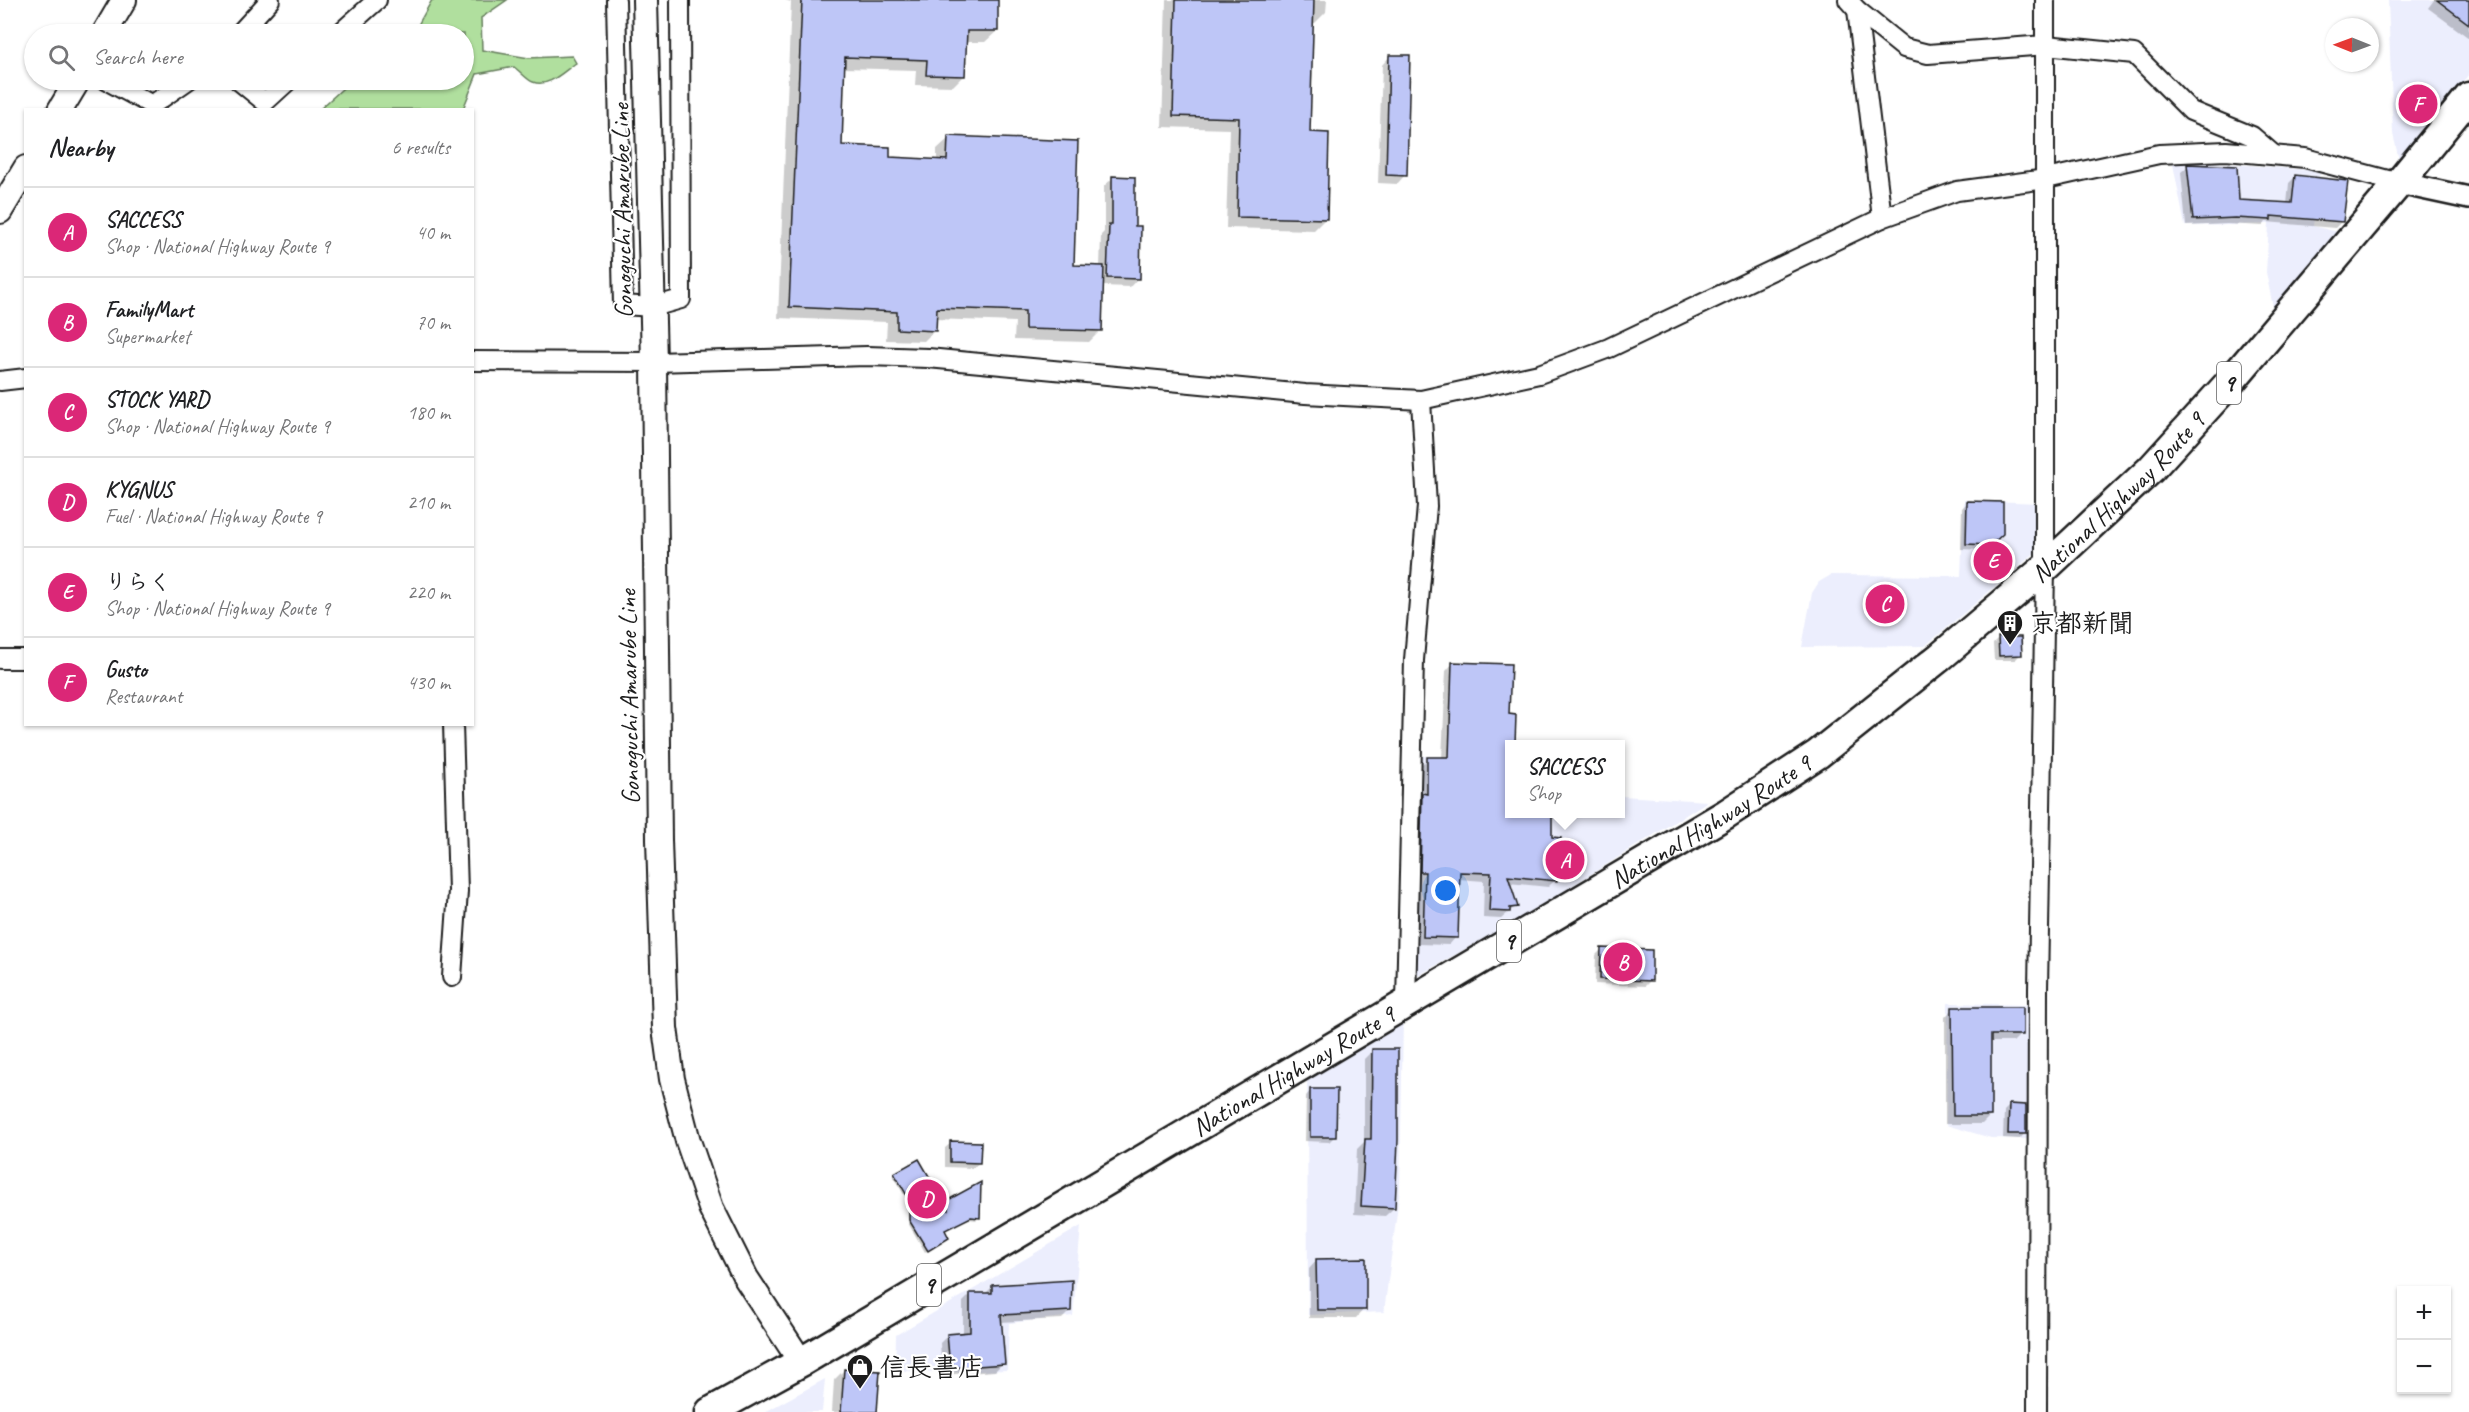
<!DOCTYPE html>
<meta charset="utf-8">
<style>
body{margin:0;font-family:Caveat,"Klee One",sans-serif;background:#f2f2f2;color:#202124}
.controls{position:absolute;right:18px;bottom:18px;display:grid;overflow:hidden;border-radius:0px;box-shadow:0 2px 4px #0004}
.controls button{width:54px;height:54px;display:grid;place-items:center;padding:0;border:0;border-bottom:2px solid #e0e0e0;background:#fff;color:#202124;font:30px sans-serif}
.compass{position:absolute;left:2325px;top:18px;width:54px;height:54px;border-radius:50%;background:#fff;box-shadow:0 2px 4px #0004;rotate:271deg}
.you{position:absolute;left:1446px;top:891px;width:21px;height:21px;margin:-15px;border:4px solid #fff;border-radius:50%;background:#1a73e8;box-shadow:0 0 0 9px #1a73e833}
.badge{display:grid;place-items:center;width:39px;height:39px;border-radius:50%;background:#db2777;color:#fff;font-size:20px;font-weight:700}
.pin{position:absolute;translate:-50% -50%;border:3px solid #fff;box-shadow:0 2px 6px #0006}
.popup{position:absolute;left:1505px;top:740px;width:120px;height:78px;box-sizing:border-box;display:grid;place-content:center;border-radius:0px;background:#fff;filter:drop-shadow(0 2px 4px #0005);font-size:20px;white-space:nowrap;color:#757577}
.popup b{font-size:22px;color:#202124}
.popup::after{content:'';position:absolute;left:50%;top:100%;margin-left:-12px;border:12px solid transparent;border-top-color:#fff}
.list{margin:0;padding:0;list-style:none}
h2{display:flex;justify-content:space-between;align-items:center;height:78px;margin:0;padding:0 24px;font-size:26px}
h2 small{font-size:20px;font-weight:400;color:#757577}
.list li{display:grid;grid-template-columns:39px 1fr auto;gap:18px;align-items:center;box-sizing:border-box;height:90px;padding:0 24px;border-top:2px solid #e0e0e0}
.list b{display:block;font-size:22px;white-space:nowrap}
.list p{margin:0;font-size:20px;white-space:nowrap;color:#757577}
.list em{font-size:20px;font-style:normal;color:#757577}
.icon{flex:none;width:33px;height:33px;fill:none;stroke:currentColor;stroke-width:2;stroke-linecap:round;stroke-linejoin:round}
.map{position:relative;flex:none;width:2469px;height:1412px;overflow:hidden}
.search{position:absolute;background:#fff;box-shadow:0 2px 4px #0004;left:24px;top:24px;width:450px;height:66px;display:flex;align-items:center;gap:15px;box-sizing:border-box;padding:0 21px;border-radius:33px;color:#757577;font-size:22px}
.panel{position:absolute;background:#fff;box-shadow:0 2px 4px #0004;left:24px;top:108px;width:450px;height:618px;border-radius:0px}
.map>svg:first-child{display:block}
.built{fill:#eceefd}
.green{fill:#b0df9e;stroke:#667e5d;stroke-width:1.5}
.shadow{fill:#0003}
.building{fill:#bec6f7;stroke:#1c1c1c;stroke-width:1.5}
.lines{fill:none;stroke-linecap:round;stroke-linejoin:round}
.minor-casing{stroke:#1c1c1c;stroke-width:22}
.tertiary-casing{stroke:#1c1c1c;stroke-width:26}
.secondary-casing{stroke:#1c1c1c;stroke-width:28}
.trunk-casing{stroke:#1c1c1c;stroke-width:33}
.minor{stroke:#fff;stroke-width:18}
.tertiary{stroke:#fff;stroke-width:21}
.secondary{stroke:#fff;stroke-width:24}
.trunk{stroke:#fff;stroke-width:28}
.labels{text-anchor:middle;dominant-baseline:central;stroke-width:4.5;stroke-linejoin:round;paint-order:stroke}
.shield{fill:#fff;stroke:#606060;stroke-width:1.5}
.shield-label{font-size:24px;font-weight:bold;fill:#1c1c1c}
.street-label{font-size:26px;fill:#1c1c1c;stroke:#fff}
.poi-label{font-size:26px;font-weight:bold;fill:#1c1c1c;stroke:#fff;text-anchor:start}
</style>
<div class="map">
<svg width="2469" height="1412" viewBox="0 0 2469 1412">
<rect width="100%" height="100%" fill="#fff"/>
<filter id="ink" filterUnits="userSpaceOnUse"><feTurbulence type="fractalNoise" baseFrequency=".0167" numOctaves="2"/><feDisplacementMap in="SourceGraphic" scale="12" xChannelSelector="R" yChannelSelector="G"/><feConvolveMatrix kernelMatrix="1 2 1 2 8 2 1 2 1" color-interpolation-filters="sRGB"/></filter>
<g filter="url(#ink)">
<g class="built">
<polygon points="2388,0 2469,0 2469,74 2399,160 2393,134"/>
<polygon points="2172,159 2320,171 2313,226 2342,233 2274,312 2266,272 2269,224 2185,226"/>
<polygon points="1964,500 2043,503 2042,547 1925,646 1802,647 1812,593 1819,582 1831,575 1961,576"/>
<polygon points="1418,756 1509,756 1510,814 1620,814 1621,796 1708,801 1524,916 1419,975 1413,966"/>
<polygon points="1948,1003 2029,1005 2029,1139 1991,1138 1946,1125"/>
<polygon points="1403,1019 1400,1189 1384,1312 1308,1315 1307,1073"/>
<polygon points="1081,1226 1073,1316 1009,1323 1007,1370 953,1372 895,1371 896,1335"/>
<polygon points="825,1379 822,1412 765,1412"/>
</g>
<path class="green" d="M 432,0 L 507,0 L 481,18 L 482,50 L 529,58 L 572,56 L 576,63 C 564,71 549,88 533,82 C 527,80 520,71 514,67 L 477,74 L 463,109 L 320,109 L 352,80 L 464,80 L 464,34 L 413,34 Z"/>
<g class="shadow">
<polygon points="785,0 997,0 997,31 985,42 965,42 964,75 953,86 915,85 916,70 843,68 841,146 888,159 937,161 937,149 949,138 1073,267 1100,268 1101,235 1104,232 1104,186 1113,178 1133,227 1138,278 1130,287 1102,286 1100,331 1089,342 1014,340 1015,322 935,319 935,330 924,341 886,340 887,322 778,318 791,2"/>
<polygon points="1166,0 1327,0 1326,12 1315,23 1312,23 1309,134 1326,218 1314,230 1226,228 1229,129 1162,127"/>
<polygon points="2434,0 2469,0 2469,38 2428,8"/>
<polygon points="1390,56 1405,175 1397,184 1378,183 1382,65"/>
<polygon points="2188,166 2237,201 2287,204 2289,183 2296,176 2342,221 2335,228 2266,222 2263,226 2227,224 2186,226 2181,172"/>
<polygon points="1967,503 2001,533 1984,550 1961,549 1962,508"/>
<polygon points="1999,638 2020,655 2015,660 1994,660 1993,644"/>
<polygon points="1453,663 1507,716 1515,716 1513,744 1510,744 1510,814 1555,880 1548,887 1509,883 1516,906 1501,919 1483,918 1484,881 1458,879 1456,937 1449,945 1417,944 1418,879 1414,879 1415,802 1420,798 1420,766 1428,759 1442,759 1446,671"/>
<polygon points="1601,950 1650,981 1645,986 1595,984 1596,955"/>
<polygon points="1953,1009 2021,1034 2013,1042 1990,1042 1990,1116 1982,1124 1945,1124 1945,1017"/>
<polygon points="1372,1051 1394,1208 1385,1216 1354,1214 1357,1149 1364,1142 1364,1059"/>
<polygon points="1311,1090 1335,1136 1329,1142 1305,1141 1306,1096"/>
<polygon points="2009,1106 2025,1133 2020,1139 2003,1138 2004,1111"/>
<polygon points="951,1143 979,1163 973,1168 945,1167 945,1148"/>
<polygon points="895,1174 946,1209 949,1201 979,1217 976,1220 968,1219 943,1231 945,1240 925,1252 908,1223 908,1201 893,1177"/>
<polygon points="1317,1260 1364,1309 1356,1318 1309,1318 1309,1269"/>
<polygon points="992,1287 1070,1311 1062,1319 1000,1322 1003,1363 995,1371 942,1375 940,1343 948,1335 963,1334 963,1302 971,1294 984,1295"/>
<polygon points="844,1370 876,1412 832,1412 834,1380"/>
</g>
<g class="building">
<polygon points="802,0 998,0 998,31 967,31 965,76 926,75 927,60 845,57 842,145 890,147 890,157 947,160 948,136 1078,141 1074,265 1104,266 1102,331 1025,329 1025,311 937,308 936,331 897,329 897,312 789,307"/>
<polygon points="1176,0 1314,0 1310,132 1329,133 1327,219 1237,217 1239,118 1173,116"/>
<polygon points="2437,0 2469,0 2469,24"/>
<polygon points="1389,55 1410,55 1407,176 1386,175"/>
<polygon points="2187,164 2237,166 2239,200 2292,203 2295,175 2348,181 2343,222 2271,216 2271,220 2235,218 2193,220"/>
<polygon points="1112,176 1135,177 1135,226 1141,226 1140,279 1107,278 1109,225 1112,225"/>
<polygon points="1967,501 2003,502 2003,534 1991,545 1966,544"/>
<polygon points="1998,637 2021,637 2022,655 1999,656"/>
<polygon points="1452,662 1511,664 1509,714 1516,715 1515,744 1509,744 1509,813 1552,813 1552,837 1561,838 1557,881 1508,876 1518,907 1510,908 1510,912 1489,911 1491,873 1460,872 1458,938 1423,937 1425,872 1420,872 1422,793 1427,794 1427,757 1449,757"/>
<polygon points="1601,948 1652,950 1652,981 1600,979"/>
<polygon points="1952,1007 2023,1007 2023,1035 1991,1035 1991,1116 1953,1116"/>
<polygon points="1372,1049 1398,1049 1398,1140 1395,1208 1361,1206 1365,1139 1371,1139"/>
<polygon points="1310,1089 1337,1089 1336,1137 1310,1137"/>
<polygon points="2009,1104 2026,1105 2026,1134 2008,1134"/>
<polygon points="950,1141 981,1142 980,1163 950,1162"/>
<polygon points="919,1159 948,1209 948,1200 981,1182 980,1218 971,1217 945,1230 949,1238 928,1251 909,1220 909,1199 894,1173"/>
<polygon points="1366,1258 1366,1310 1317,1310 1316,1259"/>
<polygon points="1072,1280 1071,1311 1001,1315 1005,1364 950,1368 947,1334 970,1332 970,1293 992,1293 992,1285"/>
<polygon points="844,1369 880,1371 877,1412 841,1412"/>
</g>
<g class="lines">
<g class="minor-casing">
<g id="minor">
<polyline points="616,0 623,305 653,307 681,299 680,0"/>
<polyline points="1848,0 1857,10 1904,48 1928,54 2046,45 2134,54 2191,111 2252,136 2274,155"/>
<polyline points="1857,10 1882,218"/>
<polyline points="239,34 270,0"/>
<polyline points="339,34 377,0"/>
<polyline points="106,80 152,105 188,80"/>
<polyline points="238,80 265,102 289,80"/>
<polyline points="472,361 654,362 867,356 928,358 1305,394 1421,400 1539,374 1609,348 1882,218 1957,191 2046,179 2159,154 2226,151 2305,158 2399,183"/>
<polyline points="0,381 26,378"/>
<polyline points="0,659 26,659"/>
<polyline points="452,977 458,891 453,724"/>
<polyline points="1406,1002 1414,660 1427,506 1421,400"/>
<polyline points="2037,1412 2038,989 2045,568 2045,0"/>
</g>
</g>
<g class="tertiary-casing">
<polyline id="tertiary" points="2399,183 2469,198"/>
</g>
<g class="secondary-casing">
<g id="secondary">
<polyline points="645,0 654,362 659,840 665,1028 672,1079 688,1141 711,1208 746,1278 801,1362"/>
<polyline points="104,34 124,0"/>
<polyline points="60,110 78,80"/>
<polyline points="0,211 26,168"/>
</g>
</g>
<g class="trunk-casing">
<g id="trunk">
<path id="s1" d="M 710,1412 L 801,1362 L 1726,814 L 1818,754 L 1940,657 L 2045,568 L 2151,469 L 2230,382 L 2399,183 L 2469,97"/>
</g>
</g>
<use href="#minor" class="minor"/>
<use href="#tertiary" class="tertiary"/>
<use href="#secondary" class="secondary"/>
<use href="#trunk" class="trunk"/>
</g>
</g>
<defs>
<g id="building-pin" transform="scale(1.35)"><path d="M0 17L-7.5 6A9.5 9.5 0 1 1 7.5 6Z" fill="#1c1c1c" stroke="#fff"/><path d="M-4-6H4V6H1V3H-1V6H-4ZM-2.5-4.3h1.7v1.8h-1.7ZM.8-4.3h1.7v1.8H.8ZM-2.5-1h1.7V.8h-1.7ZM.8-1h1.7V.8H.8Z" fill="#fff"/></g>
<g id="shop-pin" transform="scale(1.35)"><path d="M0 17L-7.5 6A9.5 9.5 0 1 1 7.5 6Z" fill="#1c1c1c" stroke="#fff"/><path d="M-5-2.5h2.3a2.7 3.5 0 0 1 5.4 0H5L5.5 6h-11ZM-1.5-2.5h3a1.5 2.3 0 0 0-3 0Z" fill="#fff"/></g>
</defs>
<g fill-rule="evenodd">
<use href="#building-pin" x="2010" y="623"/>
<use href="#shop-pin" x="860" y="1367"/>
</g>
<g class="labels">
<g class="shield">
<rect x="2217" y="362" width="24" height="42" rx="4.5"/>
<rect x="1497" y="920" width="24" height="42" rx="4.5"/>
<rect x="917" y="1264" width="24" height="42" rx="4.5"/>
</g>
<g class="shield-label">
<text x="2229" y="383">9</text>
<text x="1509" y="941">9</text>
<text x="929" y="1285">9</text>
</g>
<g class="street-label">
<text transform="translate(622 211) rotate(-91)">Gonoguchi Amarube Line</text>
<text stroke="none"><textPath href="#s1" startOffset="1684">National Highway Route 9</textPath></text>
<text transform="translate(629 697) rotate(-91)">Gonoguchi Amarube Line</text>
<text stroke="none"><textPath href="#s1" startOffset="1162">National Highway Route 9</textPath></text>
<text stroke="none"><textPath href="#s1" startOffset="676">National Highway Route 9</textPath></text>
</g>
<g class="poi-label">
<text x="2030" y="623">京都新聞</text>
<text x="880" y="1367">信長書店</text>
</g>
</g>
</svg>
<div class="controls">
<button>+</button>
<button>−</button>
</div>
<svg class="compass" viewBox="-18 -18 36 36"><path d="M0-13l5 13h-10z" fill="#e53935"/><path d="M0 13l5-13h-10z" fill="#757577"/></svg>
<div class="you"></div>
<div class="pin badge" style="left:1565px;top:860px">A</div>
<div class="popup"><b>SACCESS</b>Shop</div>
<div class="pin badge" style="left:1623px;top:962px">B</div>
<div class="pin badge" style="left:1885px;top:604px">C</div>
<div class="pin badge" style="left:927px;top:1199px">D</div>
<div class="pin badge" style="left:1993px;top:561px">E</div>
<div class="pin badge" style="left:2418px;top:104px">F</div>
<div class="search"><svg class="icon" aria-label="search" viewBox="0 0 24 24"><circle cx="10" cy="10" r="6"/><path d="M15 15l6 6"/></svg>Search here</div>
<section class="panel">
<h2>Nearby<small>6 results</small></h2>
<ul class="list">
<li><span class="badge">A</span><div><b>SACCESS</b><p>Shop · National Highway Route 9</p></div><em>40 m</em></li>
<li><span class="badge">B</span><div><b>FamilyMart</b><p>Supermarket</p></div><em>70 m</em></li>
<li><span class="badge">C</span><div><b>STOCK YARD</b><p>Shop · National Highway Route 9</p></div><em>180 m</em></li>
<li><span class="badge">D</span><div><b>KYGNUS</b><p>Fuel · National Highway Route 9</p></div><em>210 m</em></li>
<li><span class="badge">E</span><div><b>りらく</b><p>Shop · National Highway Route 9</p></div><em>220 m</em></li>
<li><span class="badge">F</span><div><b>Gusto</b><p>Restaurant</p></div><em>430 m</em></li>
</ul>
</section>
</div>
